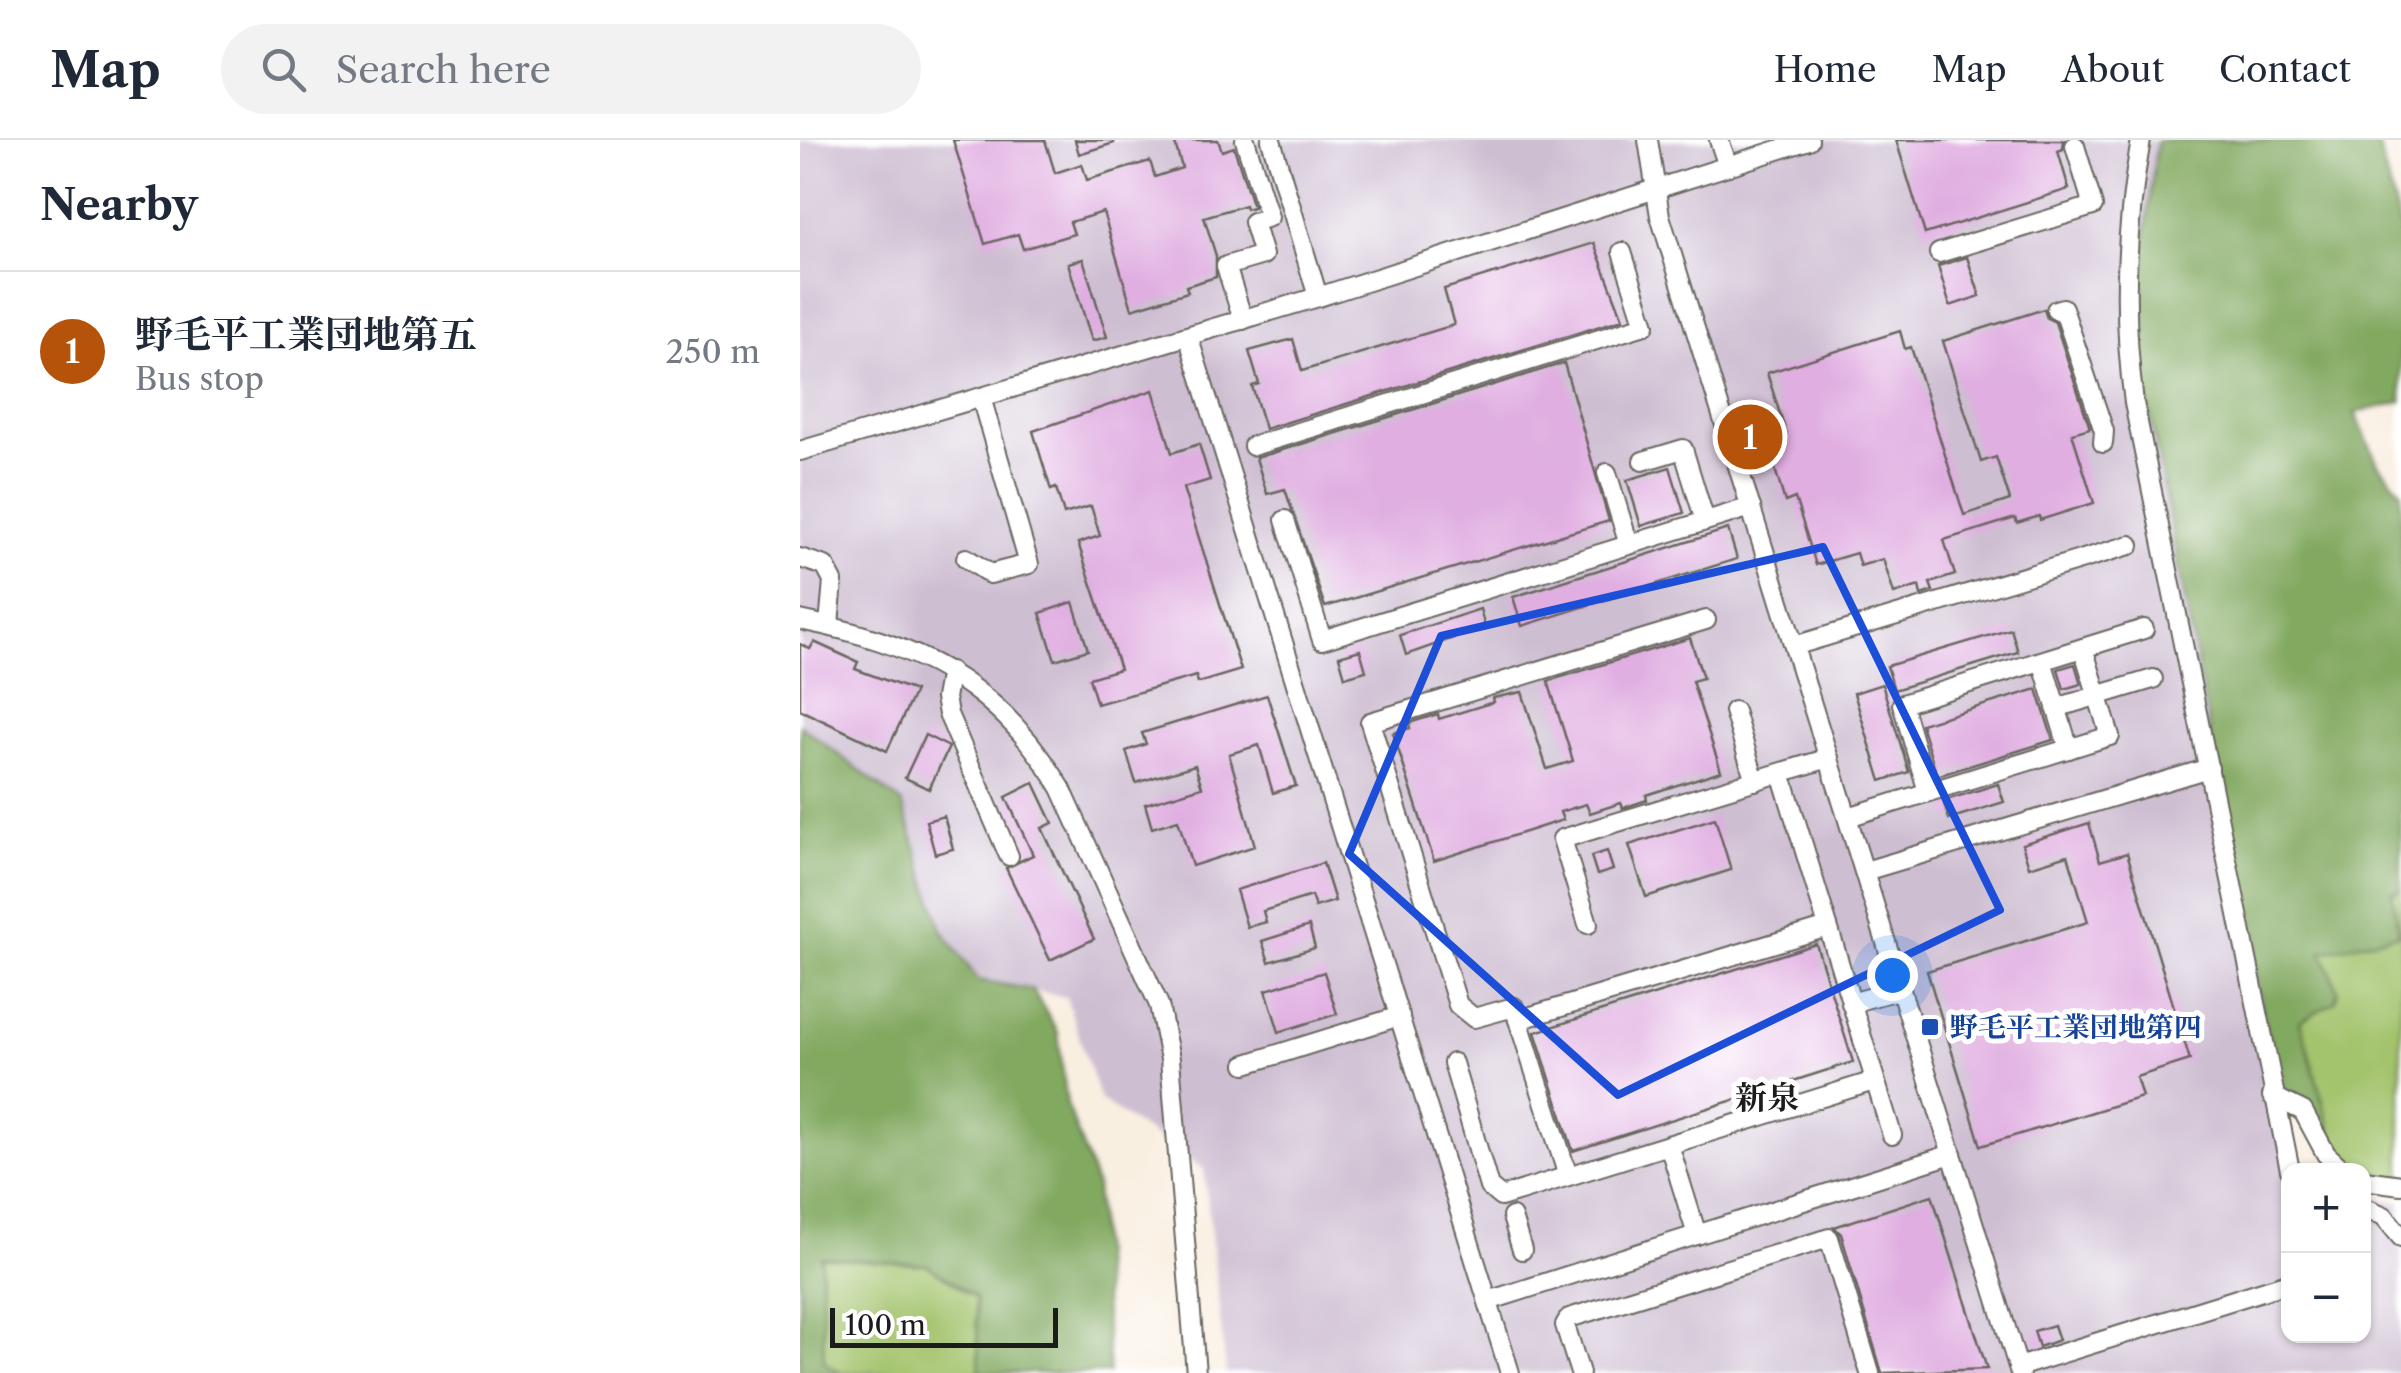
<!DOCTYPE html>
<meta charset="utf-8">
<style>
body{margin:0;font-family:"Libre Caslon Text","Noto Serif JP",serif;background:#f2f2f3;color:#1f2937}
.controls{position:absolute;right:30px;bottom:30px;display:grid;overflow:hidden;border-radius:20px;box-shadow:0 2px 8px #0004}
.controls button{width:90px;height:90px;display:grid;place-items:center;padding:0;border:0;border-bottom:2px solid #e0e1e3;background:#fff;color:#1f2937;font:50px sans-serif}
.scale{position:absolute;left:30px;bottom:25px;width:228px;box-sizing:border-box;padding-left:10px;border:5px solid #1c1c1c;border-top:0;font-size:28px;line-height:35px;white-space:nowrap;color:#1c1c1c;-webkit-text-stroke:8px #fff;paint-order:stroke}
.you{position:absolute;left:1092px;top:835px;width:35px;height:35px;margin:-25px;border:8px solid #fff;border-radius:50%;background:#1a73e8;box-shadow:0 0 0 15px #1a73e833}
.badge{display:grid;place-items:center;width:65px;height:65px;border-radius:50%;background:#b45309;color:#fff;font-size:32px;font-weight:700}
.pin{position:absolute;translate:-50% -50%;border:5px solid #fff;box-shadow:0 2px 10px #0006}
.list{margin:0;padding:0;list-style:none}
h2{display:flex;justify-content:space-between;align-items:center;height:130px;margin:0;padding:0 40px;font-size:42px}
h2 small{font-size:32px;font-weight:400;color:#747a83}
.list li{display:grid;grid-template-columns:65px 1fr auto;gap:30px;align-items:center;box-sizing:border-box;height:160px;padding:0 40px;border-top:2px solid #e0e1e3}
.list b{display:block;font-size:38px;white-space:nowrap}
.list p{margin:0;font-size:32px;white-space:nowrap;color:#747a83}
.list em{font-size:32px;font-style:normal;color:#747a83}
.icon{flex:none;width:55px;height:55px;fill:none;stroke:currentColor;stroke-width:2;stroke-linecap:round;stroke-linejoin:round}
.map{position:relative;flex:none;width:1601px;height:1233px;overflow:hidden}
header{display:flex;align-items:center;gap:60px;box-sizing:border-box;height:140px;padding:0 50px;background:#fff;border-bottom:2px solid #e0e1e3}
header strong{font-size:48px}
nav{display:flex;gap:55px;margin-inline-start:auto;font-size:35px}
.search{width:700px;height:90px;background:#f2f2f3;display:flex;align-items:center;gap:25px;box-sizing:border-box;padding:0 35px;border-radius:55px;color:#747a83;font-size:38px}
main{display:flex}
aside{flex:1;background:#fff}
.map>svg:first-child{display:block}
.industrial{fill:#cebed1}
.green{fill:#a3c36c;stroke:#607044;stroke-width:2.5}
.forest{fill:#82a960;stroke:#4f623e;stroke-width:2.5}
.building{fill:#e0aee1}
.lines{fill:none;stroke-linecap:round;stroke-linejoin:round}
.minor-casing{stroke:#696661;stroke-width:22}
.minor{stroke:#fff;stroke-width:18}
.marked{fill:none;stroke:#1d4ed8;stroke-width:8;stroke-linejoin:round}
.transit-dot{fill:#1a4fb4;stroke:#fff;stroke-width:4}
.labels{text-anchor:middle;dominant-baseline:central;stroke-width:10;stroke-linejoin:round;paint-order:stroke}
.transit-label{font-size:28px;font-weight:bold;fill:#164399;stroke:#fff;text-anchor:start}
.quarter-label{font-size:32px;font-weight:bold;fill:#1c1c1c;stroke:#fff}
</style>
<header>
<strong>Map</strong>
<div class="search"><svg class="icon" aria-label="search" viewBox="0 0 24 24"><circle cx="10" cy="10" r="6"/><path d="M15 15l6 6"/></svg>Search here</div>
<nav><a>Home</a><a>Map</a><a>About</a><a>Contact</a></nav>
</header>
<main>
<aside>
<h2>Nearby<small></small></h2>
<ul class="list">
<li><span class="badge">1</span><div><b>野毛平工業団地第五</b><p>Bus stop</p></div><em>250 m</em></li>
</ul>
</aside>
<div class="map">
<svg width="1601" height="1233" viewBox="0 0 1601 1233">
<rect width="100%" height="100%" fill="#fff"/>
<filter id="ink" filterUnits="userSpaceOnUse"><feTurbulence type="fractalNoise" baseFrequency=".01" numOctaves="2"/><feDisplacementMap in="SourceGraphic" scale="20" xChannelSelector="R" yChannelSelector="G"/><feConvolveMatrix kernelMatrix="1 2 1 2 8 2 1 2 1" color-interpolation-filters="sRGB"/></filter>
<filter id="wash" filterUnits="userSpaceOnUse"><feTurbulence type="fractalNoise" baseFrequency=".0048" numOctaves="4" result="noise"/><feDisplacementMap in="SourceGraphic" scale="40" xChannelSelector="R" yChannelSelector="G"/><feGaussianBlur stdDeviation="2.25" result="paint"/><feColorMatrix in="noise" values="0 0 0 0 0 0 0 0 0 0 0 0 0 0 0 0 0 1.4 0 .05"/><feComposite in="paint" operator="in"/></filter>
<g filter="url(#wash)">
<rect width="100%" height="100%" fill="#f9efe1"/>
<polygon class="industrial" points="0,0 1357,0 1340,138 1343,237 1493,1010 1503,1030 1488,1030 1488,1196 1564,1196 1564,1055 1601,1063 1601,1233 426,1233 404,1029 300,960 266,857 178,840 142,790 102,663 0,585"/>
<g class="green">
<polygon points="1601,748 1601,1039 1581,1036 1538,1016 1500,881 1535,861 1538,850 1521,812"/>
<polygon points="0,1094 21,1117 127,1125 175,1158 180,1233 0,1233"/>
</g>
<g class="forest">
<path d="M 1357,0 L 1577,0 L 1601,91 L 1601,262 L 1555,273 L 1578,324 L 1601,351 L 1601,748 L 1592,752 L 1599,794 L 1522,812 L 1538,850 L 1535,861 L 1500,881 L 1538,1016 C 1516,989 1520,957 1478,953 L 1343,237 L 1340,138 Z"/>
<polygon points="0,585 102,663 142,790 178,840 233,850 258,893 267,964 296,1045 309,1233 180,1233 175,1157 127,1125 21,1117 24,1222 41,1233 0,1233"/>
</g>
<g id="blocks">
<g class="building">
<polygon points="153,0 245,0 255,33 282,24 287,40 350,21 355,37 382,28 374,0 418,0 422,11 434,7 453,67 446,69 445,65 404,77 416,116 416,137 386,146 388,152 332,169 303,72 270,82 274,94 223,109 218,94 185,104"/>
<polygon points="275,0 314,0 314,3 279,14"/>
<polygon points="1096,0 1264,0 1263,9 1258,11 1269,49 1125,94"/>
<polygon points="794,103 823,179 465,289 452,246 459,244 449,211 493,199 502,231 654,185 644,149"/>
<polygon points="1167,117 1180,156 1150,166 1138,126"/>
<polygon points="283,119 307,197 292,201 268,123"/>
<polygon points="1244,169 1247,178 1255,182 1290,288 1272,293 1294,363 1240,380 1239,376 1217,383 1215,378 1144,400 1155,435 1130,443 1133,451 1121,455 1119,446 1094,454 1083,419 1060,426 1056,413 1016,425 995,358 985,362 966,299 986,293 967,233 1100,191 1105,209 1111,207 1164,375 1210,360 1196,317 1181,322 1143,201"/>
<polygon points="764,223 809,381 525,467 485,349 467,354 456,318"/>
<polygon points="353,250 372,313 399,304 410,340 383,348 441,530 398,543 396,536 297,564 289,538 320,529 278,403 300,396 291,366 264,374 256,348 251,350 233,291"/>
<polygon points="870,327 884,373 841,386 827,340"/>
<polygon points="928,389 937,419 722,486 713,457"/>
<polygon points="273,462 288,510 255,520 240,473"/>
<polygon points="680,469 685,487 606,515 600,495"/>
<polygon points="1211,489 1218,512 1094,550 1087,526"/>
<polygon points="890,498 903,538 892,541 921,631 846,655 847,660 823,668 821,663 790,673 786,664 760,672 763,680 634,721 593,593 610,588 609,583 638,574 639,579 694,562 693,558 722,552 747,629 773,621 748,541"/>
<polygon points="14,502 58,522 55,529 115,551 87,611 0,570 0,504 10,509"/>
<polygon points="560,510 566,531 545,537 539,516"/>
<polygon points="1275,524 1281,544 1264,549 1258,529"/>
<polygon points="1082,544 1109,632 1081,641 1054,553"/>
<polygon points="1237,549 1253,600 1137,636 1121,584"/>
<polygon points="467,555 496,646 473,653 459,605 429,614 455,706 392,726 378,680 352,688 345,664 402,647 395,625 336,643 326,611 346,604 342,593"/>
<polygon points="125,595 149,607 129,649 105,638"/>
<polygon points="234,643 253,683 242,688 294,799 250,820 206,728 233,715 206,657"/>
<polygon points="1198,644 1204,662 1149,679 1143,661"/>
<polygon points="144,676 153,709 135,714 126,681"/>
<polygon points="915,678 931,730 846,757 829,705"/>
<polygon points="1289,683 1300,721 1327,713 1390,920 1336,937 1342,957 1181,1006 1127,831 1288,782 1268,715 1229,727 1222,704"/>
<polygon points="807,711 813,730 797,735 791,716"/>
<polygon points="523,723 535,761 515,767 511,756 463,771 466,782 447,787 436,750"/>
<polygon points="509,786 515,808 469,822 462,801"/>
<polygon points="1016,804 1053,922 773,1011 735,892"/>
<polygon points="524,832 537,874 479,892 466,850"/>
<polygon points="1132,1055 1187,1229 1082,1233 1041,1094 1034,1087"/>
<polygon points="1254,1185 1259,1200 1239,1207 1234,1191"/>
</g>
</g>
</g>
<g filter="url(#ink)">
<use href="#blocks" fill-opacity="0" stroke="#696661" stroke-width="2.5"/>
<g class="lines">
<g class="minor-casing">
<g id="minor">
<polyline points="471,0 518,157"/>
<polyline points="848,0 860,76 1220,1233"/>
<polyline points="919,0 928,26"/>
<path d="M 1341,0 C 1325,88 1322,174 1334,263 L 1490,1030"/>
<polyline points="1139,113 1293,66 1275,6"/>
<polyline points="1256,170 1263,168 1304,291 1303,303"/>
<polyline points="443,180 426,126 463,115 453,82 469,77 445,0"/>
<polyline points="388,196 710,1233"/>
<polyline points="453,306 845,185 822,112"/>
<polyline points="0,311 518,157 1009,0"/>
<polyline points="843,321 883,309 905,381"/>
<polyline points="807,333 829,405"/>
<polyline points="485,380 522,500 951,367"/>
<polyline points="0,418 25,426 33,441 29,485"/>
<polyline points="166,418 190,434 229,424 181,257"/>
<path d="M 0,480 C 118,504 197,542 261,648 L 359,865 L 370,919 L 396,1233"/>
<polyline points="994,506 1330,405"/>
<polyline points="1242,521 1269,609"/>
<polyline points="150,531 145,558 148,574 209,716"/>
<polyline points="1256,568 1353,539"/>
<polyline points="934,571 955,641"/>
<polyline points="981,633 1092,995"/>
<polyline points="1128,652 1102,564 1344,489"/>
<polyline points="1048,677 1310,596 1283,508"/>
<polyline points="1065,731 1409,628"/>
<polyline points="788,784 762,699 1029,618"/>
<polyline points="1051,863 1101,849"/>
<polyline points="718,880 1028,787"/>
<polyline points="653,923 689,1047 701,1057 1074,941"/>
<polyline points="446,924 600,876"/>
<polyline points="1472,956 1503,971 1526,1014 1543,1030"/>
<polyline points="869,1005 897,1095"/>
<polyline points="768,1036 714,867 674,878 658,865 570,582 906,480"/>
<polyline points="1564,1040 1601,1045"/>
<polyline points="1564,1067 1584,1076 1601,1097"/>
<polyline points="712,1077 722,1110"/>
<polyline points="688,1161 1152,1014"/>
<polyline points="1218,1227 1488,1143"/>
<polyline points="780,1233 765,1185 769,1178 1029,1098 1070,1233"/>
</g>
</g>
<use href="#minor" class="minor"/>
</g>
</g>
<path class="marked" d="M 1023,407 L 1200,770 L 818,955 L 549,714 L 641,496 Z"/>
<rect class="transit-dot" x="1120" y="877" width="20" height="20" rx="5"/>
<g class="labels">
<g class="transit-label">
<text x="1150" y="887">野毛平工業団地第四</text>
</g>
<g class="quarter-label">
<text x="967" y="957">新泉</text>
</g>
</g>
</svg>
<div class="controls">
<button>+</button>
<button>−</button>
</div>
<div class="scale">100 m</div>
<div class="you"></div>
<div class="pin badge" style="left:950px;top:297px">1</div>
</div>
</main>
